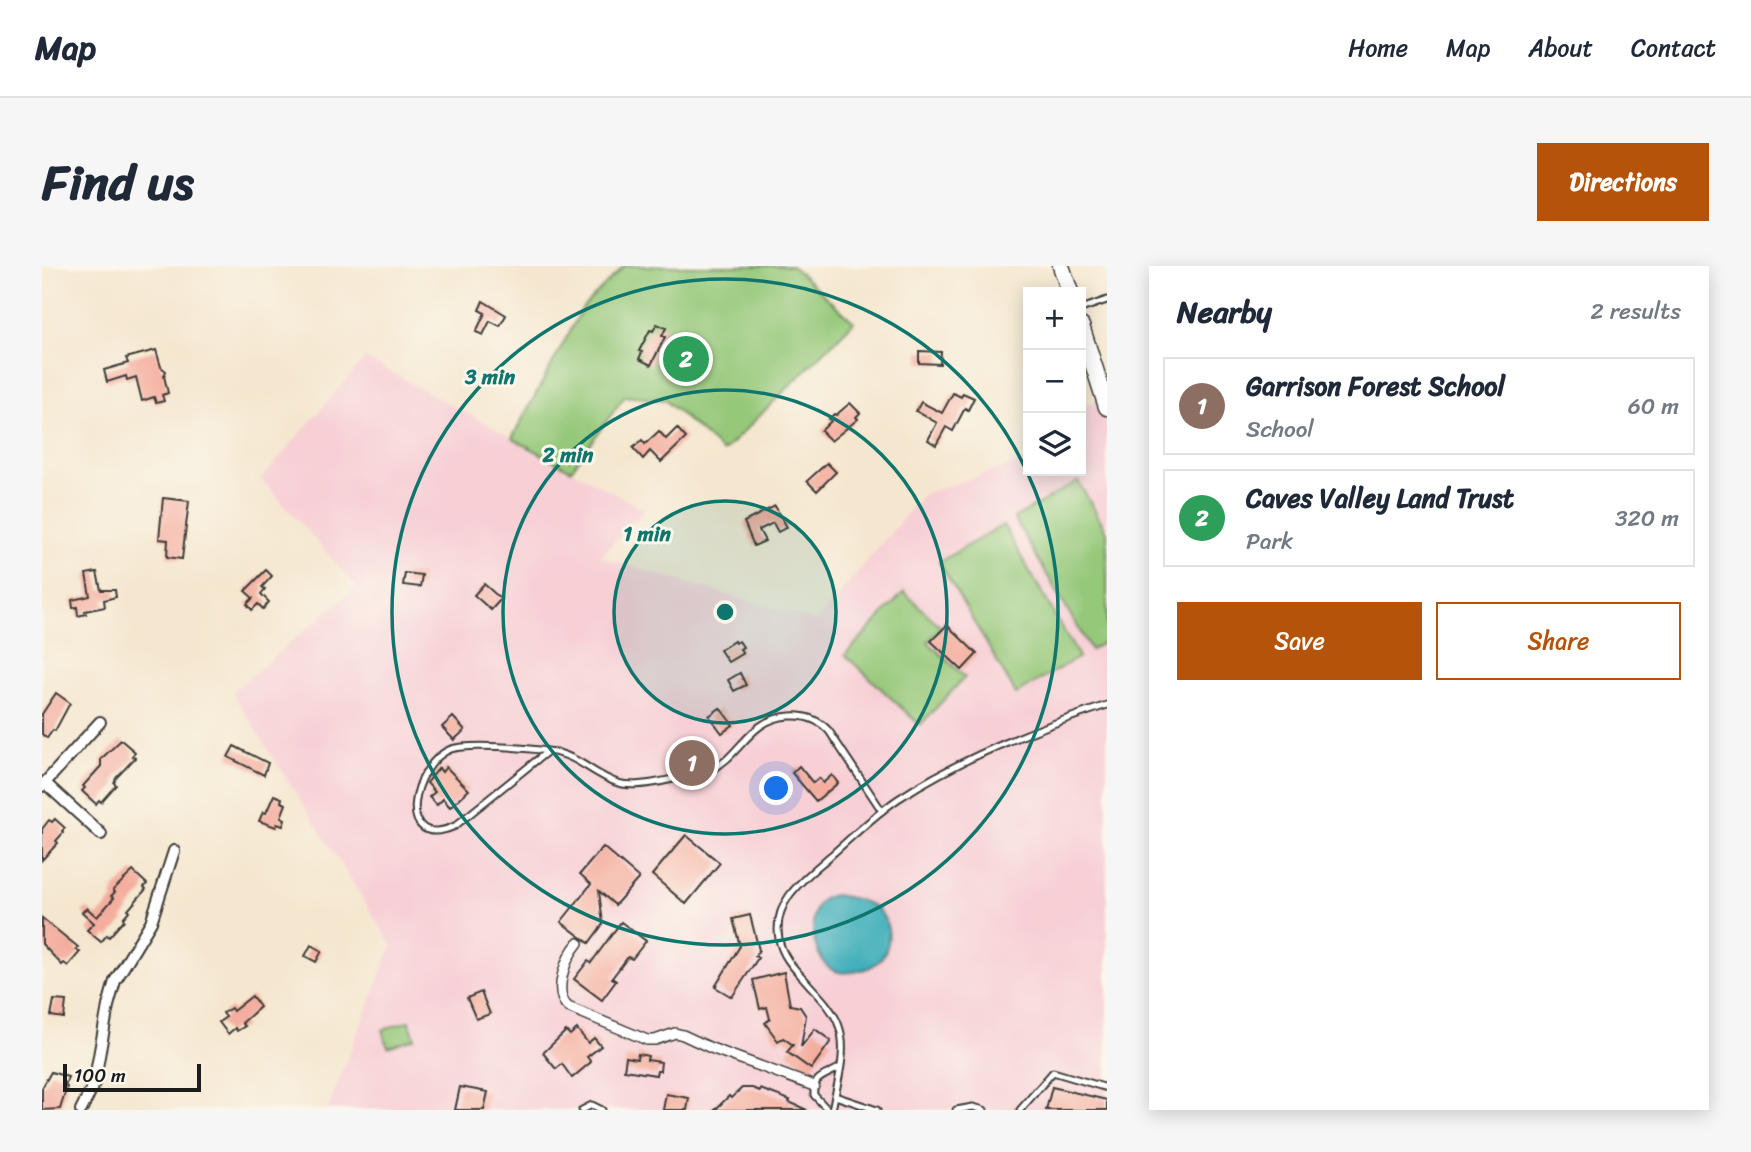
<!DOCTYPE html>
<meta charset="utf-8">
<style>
body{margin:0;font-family:Sriracha,sans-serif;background:#f6f6f7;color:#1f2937}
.controls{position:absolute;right:21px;top:21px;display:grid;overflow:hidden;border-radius:0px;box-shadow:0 4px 18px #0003}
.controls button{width:63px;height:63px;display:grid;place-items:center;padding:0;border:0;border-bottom:2px solid #e0e1e3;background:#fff;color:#1f2937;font:35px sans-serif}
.scale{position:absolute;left:21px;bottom:18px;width:138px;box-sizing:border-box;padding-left:7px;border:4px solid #1c1c1c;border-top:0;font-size:19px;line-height:24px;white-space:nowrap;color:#1c1c1c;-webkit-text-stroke:5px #fbf7ec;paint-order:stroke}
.you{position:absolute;left:735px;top:523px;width:24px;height:24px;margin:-18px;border:5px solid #fff;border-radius:50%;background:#1a73e8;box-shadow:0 0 0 10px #1a73e833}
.badge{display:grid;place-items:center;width:46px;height:46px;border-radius:50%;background:#b45309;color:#fff;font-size:23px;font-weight:700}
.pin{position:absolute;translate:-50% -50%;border:4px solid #fff;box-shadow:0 2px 7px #0006}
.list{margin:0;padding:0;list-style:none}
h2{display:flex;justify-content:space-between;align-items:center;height:91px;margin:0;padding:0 28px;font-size:30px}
h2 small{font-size:23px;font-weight:400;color:#747a83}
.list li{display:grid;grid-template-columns:46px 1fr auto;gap:21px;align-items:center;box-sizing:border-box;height:98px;margin:0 14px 14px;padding:0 14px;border:2px solid #e0e1e3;border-radius:0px}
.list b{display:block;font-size:26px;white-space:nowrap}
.list p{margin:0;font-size:23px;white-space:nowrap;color:#747a83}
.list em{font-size:23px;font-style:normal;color:#747a83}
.actions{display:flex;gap:14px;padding:21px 28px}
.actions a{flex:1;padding:16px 0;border:2px solid #b45309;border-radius:0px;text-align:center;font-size:24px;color:#b45309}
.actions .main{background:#b45309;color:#fff}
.icon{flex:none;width:38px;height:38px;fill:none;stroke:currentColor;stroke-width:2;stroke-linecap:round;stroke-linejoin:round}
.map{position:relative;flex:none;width:1065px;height:844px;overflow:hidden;border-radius:0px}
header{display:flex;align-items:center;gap:42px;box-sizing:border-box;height:98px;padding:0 35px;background:#fff;border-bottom:2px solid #e0e1e3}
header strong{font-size:33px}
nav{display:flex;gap:38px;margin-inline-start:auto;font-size:24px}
.intro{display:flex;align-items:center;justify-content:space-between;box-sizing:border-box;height:168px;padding:0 42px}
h1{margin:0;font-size:49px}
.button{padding:18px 32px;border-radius:0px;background:#b45309;color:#fff;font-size:24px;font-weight:700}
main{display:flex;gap:42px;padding:0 42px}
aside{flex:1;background:#fff;border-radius:0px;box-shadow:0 4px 18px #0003}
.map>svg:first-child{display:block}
.built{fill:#f7cfd5}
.green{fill:#95c879;stroke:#58724a;stroke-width:2}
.water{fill:#3eaeba;stroke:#2d656b;stroke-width:2}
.building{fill:#f4ae9f}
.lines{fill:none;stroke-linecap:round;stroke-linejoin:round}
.service-casing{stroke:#3d3a37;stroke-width:9}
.pedestrian-casing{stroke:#3d3a37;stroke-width:12}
.minor-casing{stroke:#3d3a37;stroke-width:14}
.secondary-casing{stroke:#3d3a37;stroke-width:19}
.service{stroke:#fff;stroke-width:5}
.pedestrian{stroke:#fff;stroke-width:9}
.minor{stroke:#fff;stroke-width:10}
.secondary{stroke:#fff;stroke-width:16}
.ring{fill:none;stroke:#0f766e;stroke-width:3.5}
.centre{fill:#0f766e;stroke:#fbf7ec;stroke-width:3.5}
.ring-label{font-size:21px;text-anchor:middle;font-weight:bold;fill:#0f766e;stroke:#fbf7ec;stroke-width:6;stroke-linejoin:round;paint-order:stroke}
</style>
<header>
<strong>Map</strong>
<nav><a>Home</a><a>Map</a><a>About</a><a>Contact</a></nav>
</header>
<div class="intro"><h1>Find us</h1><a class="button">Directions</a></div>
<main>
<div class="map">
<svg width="1065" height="844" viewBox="0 0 1065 844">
<rect width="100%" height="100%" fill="#fbf7ec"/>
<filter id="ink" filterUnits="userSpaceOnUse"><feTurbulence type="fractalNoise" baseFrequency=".0143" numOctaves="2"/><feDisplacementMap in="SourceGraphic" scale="14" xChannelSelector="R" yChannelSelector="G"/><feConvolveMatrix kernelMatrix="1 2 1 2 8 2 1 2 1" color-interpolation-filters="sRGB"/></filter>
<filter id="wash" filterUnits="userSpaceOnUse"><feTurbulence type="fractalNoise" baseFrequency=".00686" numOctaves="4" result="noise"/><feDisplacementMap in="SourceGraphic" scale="28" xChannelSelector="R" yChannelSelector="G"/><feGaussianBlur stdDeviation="1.57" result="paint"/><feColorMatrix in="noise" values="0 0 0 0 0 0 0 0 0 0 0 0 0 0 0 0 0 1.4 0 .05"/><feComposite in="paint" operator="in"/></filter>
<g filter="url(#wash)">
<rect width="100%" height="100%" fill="#f5e7cf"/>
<polygon class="built" points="323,92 603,244 558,291 775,355 881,228 986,194 986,205 1039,205 1039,139 1057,135 1065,157 1065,844 285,844 350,679 190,426 315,321 219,213"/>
<g class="green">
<polygon points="582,0 750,0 812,56 681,186 623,134 583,130 529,204 470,172 541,41"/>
<polygon points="1036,215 1065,266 1065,374 1049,384 972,252"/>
<polygon points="961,259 1037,391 974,428 897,296"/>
<polygon points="862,326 899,361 886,376 923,411 878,459 803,389"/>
<polygon points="367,755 373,772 346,781 340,764"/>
</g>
<path class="water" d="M 794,629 C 808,632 824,634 835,643 C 854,660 849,693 826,702 C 815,706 800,709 789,703 C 768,690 760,630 794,629 Z"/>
<g id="blocks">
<g class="building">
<polygon points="441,35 464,49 458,60 448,55 441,69 434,66 443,47 437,44"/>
<polygon points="615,58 624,62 620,70 623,71 609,99 597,93 600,86 597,85 608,64 611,65"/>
<polygon points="114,84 119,101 124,105 122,110 126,127 120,129 122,135 114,137 112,131 100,135 94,111 85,114 84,110 65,116 62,104 86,97 84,92"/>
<polygon points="877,85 899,86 898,98 877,97"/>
<polygon points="911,127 919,131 921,127 932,132 926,144 923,142 911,165 904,161 894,179 886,174 895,157 874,145 879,136 900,147"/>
<polygon points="808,137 818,147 814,151 816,153 789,175 779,165 789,155 787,153 792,148 794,149"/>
<polygon points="635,162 644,172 619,196 608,185 601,193 591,182 600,174 603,178 617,165 624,173"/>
<polygon points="785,197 794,206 775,225 765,215"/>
<polygon points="121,232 147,235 140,293 125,291 126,274 117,273"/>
<polygon points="733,240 745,261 736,266 731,257 717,264 723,275 712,280 702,256"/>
<polygon points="224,304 230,310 220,321 223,323 219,328 227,336 221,343 216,338 210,344 205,338 211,332 203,325"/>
<polygon points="55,306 59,324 73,324 74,331 62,334 63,341 43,345 44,348 36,350 35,341 31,342 30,334 48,330 44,308"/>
<polygon points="363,307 380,309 378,321 361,319"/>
<polygon points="442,318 459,333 449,344 432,329"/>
<polygon points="905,359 935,388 920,404 889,375"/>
<polygon points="692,375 693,377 697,375 701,381 698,383 701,387 686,396 678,384"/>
<polygon points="698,407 704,419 692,425 686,414"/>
<polygon points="14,427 28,437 13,465 11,464 5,472 0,468 0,448"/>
<polygon points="678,442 691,459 680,467 667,450"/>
<polygon points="411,451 423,464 412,474 400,461"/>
<polygon points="79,474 93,486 90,490 93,492 74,512 72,517 74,519 59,536 57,534 54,538 40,525 43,522 41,520 59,500 59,493"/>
<polygon points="192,480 226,497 222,509 186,491"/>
<polygon points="757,500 771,517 777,512 781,517 790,509 796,517 774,535 750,507"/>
<polygon points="404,501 427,524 408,541 401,533 395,539 387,531 393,526 385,517 397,502 400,506"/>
<polygon points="232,529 240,532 239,536 244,538 239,551 243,553 241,560 235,558 234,561 217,555 221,546 224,547"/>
<polygon points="13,553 23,562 20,565 21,567 14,575 16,577 0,594 0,563 7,554 10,556"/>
<polygon points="644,569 678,597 644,638 610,609"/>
<polygon points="561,581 597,612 573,639 557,625 561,658 547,677 519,656 549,618 538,608"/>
<polygon points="91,605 105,618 102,621 104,623 86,644 87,645 81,652 82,654 67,671 65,669 59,676 45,664 52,657 40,646 45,642 55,651 72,632 69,630 73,626 71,624"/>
<polygon points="708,649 717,684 713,690 716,692 690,731 673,721 698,680 691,653"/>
<polygon points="0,652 36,681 34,683 38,686 26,700 22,697 20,699 0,678"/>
<polygon points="579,656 604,675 590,693 586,691 570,712 574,715 560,734 532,713 546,695 549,697"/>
<polygon points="269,679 280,685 274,696 263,690"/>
<polygon points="742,706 748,739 758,741 764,750 759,781 773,763 789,775 769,803 745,786 751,779 741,772 736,775 723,757 728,753 725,741 718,743 711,714"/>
<polygon points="439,726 448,748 434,753 425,732"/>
<polygon points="210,730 218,741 200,757 203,760 195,765 193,762 186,768 177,756 184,751 181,747 189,742 191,745"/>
<polygon points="12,734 24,735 22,752 9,750"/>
<polygon points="535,763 546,777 552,772 559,780 545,791 549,796 530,812 520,798 514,803 501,787 524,765 528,769"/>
<polygon points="596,788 606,790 605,794 619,796 618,805 615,805 614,809 582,804 584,791 595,793"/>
<polygon points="9,806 26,811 23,820 25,821 18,843 0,844 0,822"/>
<polygon points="418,821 446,826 442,844 413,844"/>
<polygon points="1010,821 1065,834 1065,844 1004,844"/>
<polygon points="700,822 710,822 718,825 718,823 748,834 747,836 765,844 673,844 687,830 689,832"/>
<polygon points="624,828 647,832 645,844 621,844"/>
</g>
</g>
</g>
<g filter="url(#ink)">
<use href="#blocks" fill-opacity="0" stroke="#3d3a37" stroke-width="2"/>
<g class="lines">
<g class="service-casing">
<g id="service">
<polyline points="1039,43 1065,34"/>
<path d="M 506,485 C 485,482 427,477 409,483 C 371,497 351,587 413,560 L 506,485 C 537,489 549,508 576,517 C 598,524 645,509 669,504 C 700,489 707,452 748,450 C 764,449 777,454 787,465 L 840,545"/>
<polyline points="793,830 835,844"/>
<polyline points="540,844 550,839 560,844"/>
<path d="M 786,844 L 772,829 C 770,810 784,810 797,802"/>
<path d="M 790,844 C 795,818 806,785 797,760 C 791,742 774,727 762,713 C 751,701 740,690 737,673 C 730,635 762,613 787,591 C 809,572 831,550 856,533 C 918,492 995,462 1065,439"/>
<polyline points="914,844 931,841 942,844"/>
<polyline points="978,844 1011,806 1065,822"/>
</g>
</g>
<g class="pedestrian-casing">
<path id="pedestrian" d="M 536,677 C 524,691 510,726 526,741 L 605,774 L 613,774 L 633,767 L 641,769 L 669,782 L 772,820"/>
</g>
<g class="minor-casing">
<g id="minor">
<polyline points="3,517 59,568"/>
<polyline points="0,520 58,456"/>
<polyline points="39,844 52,818 66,740 73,715 109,656 132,585"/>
</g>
</g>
<g class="secondary-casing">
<g id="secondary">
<polyline points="1019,0 1028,26"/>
<polyline points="1039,60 1065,141"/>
</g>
</g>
<use href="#service" class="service"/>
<use href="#pedestrian" class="pedestrian"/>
<use href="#minor" class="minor"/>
<use href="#secondary" class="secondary"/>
</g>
</g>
<circle cx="683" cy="346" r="111" fill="#0f766e" fill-opacity=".12"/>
<g class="ring">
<circle cx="683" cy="346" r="111"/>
<circle cx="683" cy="346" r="222"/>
<circle cx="683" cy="346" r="333"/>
</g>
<circle cx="683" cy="346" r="10" class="centre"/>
<g class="ring-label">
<text x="448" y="118">3 min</text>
<text x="526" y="196">2 min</text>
<text x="605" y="275">1 min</text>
</g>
</svg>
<div class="controls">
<button>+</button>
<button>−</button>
<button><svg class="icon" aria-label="layers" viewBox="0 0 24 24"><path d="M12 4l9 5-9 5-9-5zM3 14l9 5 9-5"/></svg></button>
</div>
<div class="scale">100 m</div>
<div class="you"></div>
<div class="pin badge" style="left:650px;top:497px;background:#8d6e63">1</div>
<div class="pin badge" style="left:644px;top:93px;background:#2e9e5b">2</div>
</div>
<aside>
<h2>Nearby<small>2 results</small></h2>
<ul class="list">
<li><span class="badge" style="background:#8d6e63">1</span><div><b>Garrison Forest School</b><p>School</p></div><em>60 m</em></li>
<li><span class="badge" style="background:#2e9e5b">2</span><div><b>Caves Valley Land Trust</b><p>Park</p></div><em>320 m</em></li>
</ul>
<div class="actions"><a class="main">Save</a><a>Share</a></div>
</aside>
</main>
